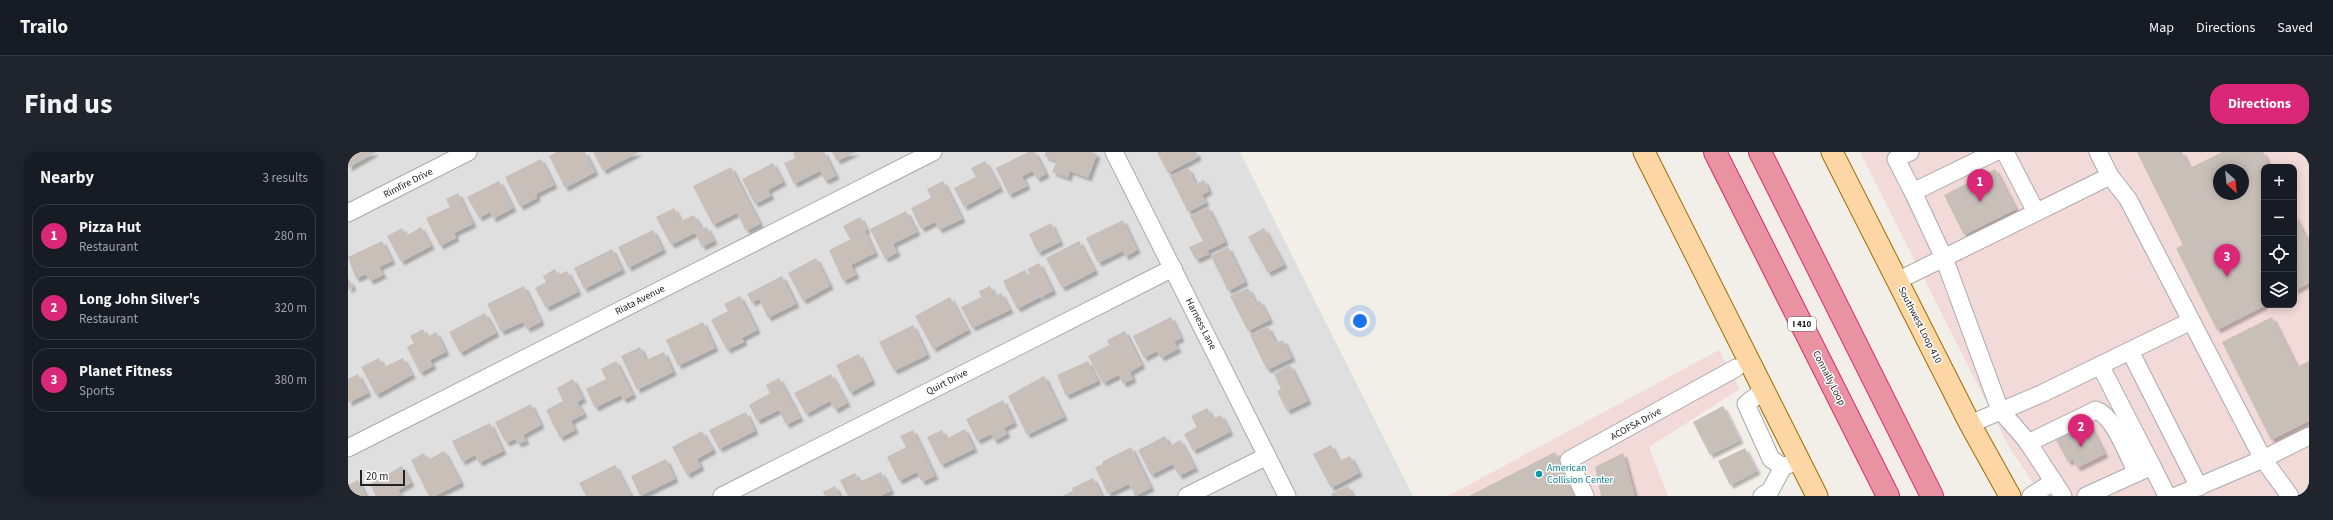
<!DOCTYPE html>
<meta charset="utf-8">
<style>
body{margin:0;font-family:"Source Sans 3",sans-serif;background:#20242c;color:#f1f3f6}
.controls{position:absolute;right:12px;top:12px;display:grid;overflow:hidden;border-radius:8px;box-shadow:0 2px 10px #0003}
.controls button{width:36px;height:36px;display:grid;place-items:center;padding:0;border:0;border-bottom:1px solid #363941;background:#171b24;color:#f1f3f6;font:20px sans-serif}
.compass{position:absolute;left:1865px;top:12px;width:36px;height:36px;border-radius:50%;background:#171b24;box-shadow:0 2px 10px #0003;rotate:153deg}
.scale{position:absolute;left:12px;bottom:10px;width:45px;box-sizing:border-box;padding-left:4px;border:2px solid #222;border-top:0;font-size:11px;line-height:14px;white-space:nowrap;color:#222;-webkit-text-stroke:3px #fff;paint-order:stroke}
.you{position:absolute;left:1012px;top:169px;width:14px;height:14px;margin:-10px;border:3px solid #fff;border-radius:50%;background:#1a73e8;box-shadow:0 0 0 6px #1a73e833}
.badge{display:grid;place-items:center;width:26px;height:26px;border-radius:50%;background:#db2777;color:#fff;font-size:13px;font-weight:700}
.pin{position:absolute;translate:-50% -33px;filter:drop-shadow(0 1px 2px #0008)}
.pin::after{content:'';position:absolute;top:21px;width:14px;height:12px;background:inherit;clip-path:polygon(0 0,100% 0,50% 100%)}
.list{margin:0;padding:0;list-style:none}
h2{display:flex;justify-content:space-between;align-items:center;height:52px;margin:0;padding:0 16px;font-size:17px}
h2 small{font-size:13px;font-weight:400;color:#9ea1a6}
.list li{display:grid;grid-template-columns:26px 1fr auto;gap:12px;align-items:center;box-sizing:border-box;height:64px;margin:0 8px 8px;padding:0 8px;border:1px solid #363941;border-radius:16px}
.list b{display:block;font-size:15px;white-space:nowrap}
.list p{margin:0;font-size:13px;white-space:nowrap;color:#9ea1a6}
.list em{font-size:13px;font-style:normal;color:#9ea1a6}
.icon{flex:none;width:22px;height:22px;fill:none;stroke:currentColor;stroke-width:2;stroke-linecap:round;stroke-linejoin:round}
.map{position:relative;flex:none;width:1961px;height:344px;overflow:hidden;border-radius:16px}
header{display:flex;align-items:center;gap:24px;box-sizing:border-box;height:56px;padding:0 20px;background:#171b24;border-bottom:1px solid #363941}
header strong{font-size:19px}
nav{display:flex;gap:22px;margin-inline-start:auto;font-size:14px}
.intro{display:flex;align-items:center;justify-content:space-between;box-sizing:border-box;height:96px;padding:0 24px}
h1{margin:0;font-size:28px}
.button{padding:10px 18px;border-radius:16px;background:#db2777;color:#fff;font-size:14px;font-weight:700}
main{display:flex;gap:24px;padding:0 24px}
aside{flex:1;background:#171b24;border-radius:16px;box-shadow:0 2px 10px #0003}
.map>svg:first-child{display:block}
.residential{fill:#e0dfdf}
.commercial{fill:#f2dad9;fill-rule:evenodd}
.building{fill:#c7bfb8;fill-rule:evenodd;filter:url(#shadow)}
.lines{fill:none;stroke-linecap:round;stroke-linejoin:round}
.minor-casing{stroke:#a9a9a9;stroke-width:19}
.major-casing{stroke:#a06b00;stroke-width:23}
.highway-casing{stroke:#dc2a67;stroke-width:24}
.minor{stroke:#fff;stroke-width:17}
.major{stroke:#fcd6a4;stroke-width:21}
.highway{stroke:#e892a2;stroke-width:22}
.culture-dot{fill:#0f9aa8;stroke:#fff;stroke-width:1.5}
.labels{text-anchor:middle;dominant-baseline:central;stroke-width:3;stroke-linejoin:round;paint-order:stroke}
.shield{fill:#fff;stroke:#646464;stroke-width:1}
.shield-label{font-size:9px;font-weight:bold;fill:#222}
.street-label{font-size:10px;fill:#222;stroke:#fff}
.culture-label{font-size:10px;fill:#0d838f;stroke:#fff;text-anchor:start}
</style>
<header>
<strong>Trailo</strong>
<nav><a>Map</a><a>Directions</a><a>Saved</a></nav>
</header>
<div class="intro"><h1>Find us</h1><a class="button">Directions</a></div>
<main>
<aside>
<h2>Nearby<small>3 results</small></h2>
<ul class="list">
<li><span class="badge">1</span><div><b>Pizza Hut</b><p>Restaurant</p></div><em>280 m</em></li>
<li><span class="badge">2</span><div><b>Long John Silver's</b><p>Restaurant</p></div><em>320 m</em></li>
<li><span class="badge">3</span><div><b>Planet Fitness</b><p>Sports</p></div><em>380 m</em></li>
</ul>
</aside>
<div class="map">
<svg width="1961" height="344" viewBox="0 0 1961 344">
<defs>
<filter id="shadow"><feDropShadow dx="3.5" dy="3.5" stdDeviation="1" flood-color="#0004"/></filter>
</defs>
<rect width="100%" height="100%" fill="#f2efe9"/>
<polygon class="residential" points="0,0 892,0 1065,344 0,344"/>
<g class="commercial">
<path d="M 1512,0 L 1961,0 L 1961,344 L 1694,344 L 1660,293 ZM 1916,15 L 1946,15 L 1946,153 L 1916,153 ZM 1871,18 L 1895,18 L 1895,42 L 1871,42 Z"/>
<polygon points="1371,198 1392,237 1301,295 1320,344 1100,344"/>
</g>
<g class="building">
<polygon points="0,0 28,0 0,16"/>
<polygon points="209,0 237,0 247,20 217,36 201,4"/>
<polygon points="245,0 291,0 255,19"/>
<polygon points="447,0 476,0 488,24 477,29 472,19 446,32 436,11 447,6 445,1"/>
<polygon points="484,0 508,0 489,9"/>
<polygon points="680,0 687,0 698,22 689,27 685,19 674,24 679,34 661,43 648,16"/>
<polygon points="698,0 744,0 749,2 740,26 722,19 720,26 704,20 709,9 696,4"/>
<polygon points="809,0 848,0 850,5 820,21"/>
<path d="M 1789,0 L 1834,0 L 1842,16 L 1874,0 L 1915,0 L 1922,15 L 1916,15 L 1916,154 L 1869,178 L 1828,96 L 1835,93 ZM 1871,18 L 1895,18 L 1895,42 L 1871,42 Z"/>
<polygon points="193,7 206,33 188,42 189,46 172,55 157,25"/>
<polygon points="637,9 652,36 616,55 606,36 628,25 623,16"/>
<polygon points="425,11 435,30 420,38 423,44 407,52 394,27"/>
<polygon points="383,15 412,72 398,79 389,61 365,73 345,34"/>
<polygon points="840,16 848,32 856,28 861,39 854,43 858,51 840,60 822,24"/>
<polygon points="1647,17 1668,57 1616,83 1596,43"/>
<polygon points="151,29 165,56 145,67 142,60 131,66 119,45"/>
<polygon points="595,29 614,67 591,78 587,70 573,77 563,56 583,46 579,37"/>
<polygon points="110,41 125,72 106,81 108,86 92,94 78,66 102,55 98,47"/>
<polygon points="860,55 877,90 859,99 861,102 848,108 841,95 855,89 842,64"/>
<polygon points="326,56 333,69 346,63 354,77 359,75 366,89 354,95 347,81 323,93 308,65"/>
<polygon points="558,59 569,80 545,92 549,101 537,107 522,77"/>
<polygon points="1946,62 1961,92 1961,131 1946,139"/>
<polygon points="512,65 519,78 502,87 495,74"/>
<polygon points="775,68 789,98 777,105 775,99 750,111 738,86"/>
<polygon points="703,71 712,90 690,101 681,82"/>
<polygon points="73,75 83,94 53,110 39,84 54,76 58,84"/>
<polygon points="916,76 936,113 920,121 900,85"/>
<polygon points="305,78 315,98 280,116 270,95"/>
<polygon points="517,80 527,101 503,113 508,123 495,129 481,98"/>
<polygon points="34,89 44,109 31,115 35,123 22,129 18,122 8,127 0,105"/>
<polygon points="731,89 747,119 714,136 698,106"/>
<polygon points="880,95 897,130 880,139 863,104"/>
<polygon points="264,97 274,118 236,137 226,116"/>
<polygon points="468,106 482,134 455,149 440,121"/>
<polygon points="691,111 705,139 693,145 679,117"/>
<polygon points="207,117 210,123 219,119 230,140 198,156 187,136 198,130 195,124"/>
<polygon points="677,118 692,145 669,157 655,129"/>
<polygon points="434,124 448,152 420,166 411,147 404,151 399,142"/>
<polygon points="0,126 5,135 0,138"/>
<polygon points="176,134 193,170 179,177 175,170 153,180 139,152"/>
<polygon points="642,134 647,144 653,141 662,158 624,176 613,155 633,145 631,139"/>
<polygon points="900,136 908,151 912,149 922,168 900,179 882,144"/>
<polygon points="392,144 409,178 394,186 396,190 379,198 363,168 380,159 376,152"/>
<polygon points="602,145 620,178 585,197 567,164"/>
<polygon points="137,161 148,181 112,201 101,180"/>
<polygon points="823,165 833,186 826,190 830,197 813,206 809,199 796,206 785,184"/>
<polygon points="1924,165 1949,215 1961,209 1961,269 1923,288 1874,190"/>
<polygon points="355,170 367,196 330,214 318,188"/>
<polygon points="565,173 579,203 546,219 531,190"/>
<polygon points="920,175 928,191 935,188 944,206 919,218 902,183"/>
<polygon points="75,177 79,185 88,180 98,200 82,208 85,214 72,221 59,195 66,191 62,184"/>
<polygon points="777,179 794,213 782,220 785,227 775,232 771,223 755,231 740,204 761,193 759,188"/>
<polygon points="292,195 298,208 316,200 325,220 289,238 273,204"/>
<polygon points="511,202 524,229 502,241 488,213"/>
<polygon points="31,206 36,215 55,206 64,223 28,243 13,215"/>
<polygon points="268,209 285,243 275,248 273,243 247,256 238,237 258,227 253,217"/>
<polygon points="740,209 750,229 718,244 709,223"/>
<polygon points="942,213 960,249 939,259 929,239 933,237 926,222"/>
<polygon points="10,222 20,241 0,251 0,227"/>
<polygon points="483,222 499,251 487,258 482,249 458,262 446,241"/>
<polygon points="696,224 716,265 679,283 660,244"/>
<polygon points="431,226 452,266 438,273 431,258 409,269 401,253 422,241 418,233"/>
<polygon points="225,227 235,247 229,250 236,262 223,269 227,278 212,286 198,258 215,249 209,236"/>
<polygon points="655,248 666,271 656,276 659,282 646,289 643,282 629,289 618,267"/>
<polygon points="183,252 193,273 175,283 178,289 170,292 167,287 158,291 147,270"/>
<polygon points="1375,254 1392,288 1362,303 1345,270"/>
<polygon points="859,256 865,267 873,263 882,280 845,299 836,282 849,275 843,264"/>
<polygon points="398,260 407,279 371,297 361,278"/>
<polygon points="142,271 155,299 131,311 127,303 114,310 104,289"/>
<polygon points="1741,271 1757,302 1729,316 1725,308 1720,310 1708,288"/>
<polygon points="617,277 626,297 593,313 579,285 594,278 598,287"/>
<polygon points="565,278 587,324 574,330 569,320 551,329 539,305 558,295 552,284"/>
<polygon points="354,279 365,298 349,307 353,315 339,323 324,295"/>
<polygon points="817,284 822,294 832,288 847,316 831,324 825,312 803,323 790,298"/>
<polygon points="983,293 991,309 1002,304 1011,321 983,336 965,302"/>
<polygon points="783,295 803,336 787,344 781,332 760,342 747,315 755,312 754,310"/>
<polygon points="1397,296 1409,319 1382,333 1370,309"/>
<polygon points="96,299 113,331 87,344 81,344 63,308 76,301 80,308"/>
<polygon points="1207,300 1230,344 1121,344"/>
<polygon points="1275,301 1287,344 1253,344 1247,315"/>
<polygon points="318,307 327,327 292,344 283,324"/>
<polygon points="267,313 283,344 238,344 231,331"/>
<polygon points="54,314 63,331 50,338 54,344 28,344 22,332"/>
<polygon points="533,320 543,339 532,344 500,344 492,328 507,321 511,330"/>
<polygon points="745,326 754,344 714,344 725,339 724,336"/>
<polygon points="10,328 18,344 0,344 0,333"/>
<polygon points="487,334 492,344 477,344 475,340"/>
<polygon points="1000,334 1005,344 984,344 983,342"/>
</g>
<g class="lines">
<g class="minor-casing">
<g id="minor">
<polyline points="766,0 939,344"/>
<polyline points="1562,0 1548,7 1565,40"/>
<polyline points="1647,0 1565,40 1596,106 1652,258 1679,289 1715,344"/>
<polyline points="1657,0 1688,60"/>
<polyline points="1750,0 1762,24 1780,47 1915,307 1942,344"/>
<polyline points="0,61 120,0"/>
<polyline points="1549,129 1762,24"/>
<polyline points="1782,199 1851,335"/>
<polyline points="1416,238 1398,252 1423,307 1435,315 1451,308"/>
<polyline points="1622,272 1693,242 1843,169"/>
<path d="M 1680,291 L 1748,258 C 1766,264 1780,304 1789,321"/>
<polyline points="0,296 585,0"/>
<polyline points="1804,314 1819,344"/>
<polyline points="374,344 825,116"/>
<polyline points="839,344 919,304"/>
<polyline points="1237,344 1221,308 1388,216"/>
<polyline points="1414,344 1422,339 1435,315"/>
<polyline points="1683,344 1705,330"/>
<polyline points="1738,344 1804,314 1752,213"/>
<polyline points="1828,344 1915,307 1961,284"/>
</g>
</g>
<g class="major-casing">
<g id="major">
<polyline points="1296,0 1469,344"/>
<polyline points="1484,0 1622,272 1662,344"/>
</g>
</g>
<g class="highway-casing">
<g id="highway">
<polyline points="1367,0 1540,344"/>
<polyline points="1412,0 1584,344"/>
</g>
</g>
<use href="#minor" class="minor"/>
<use href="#major" class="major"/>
<use href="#highway" class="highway"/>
</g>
<circle class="culture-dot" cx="1191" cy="322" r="4"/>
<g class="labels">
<rect class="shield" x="1440" y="165" width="28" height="14" rx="3"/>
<g class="shield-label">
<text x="1454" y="172">I 410</text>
</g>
<g class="street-label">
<text transform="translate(60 31) rotate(-27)">Rimfire Drive</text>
<text transform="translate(292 148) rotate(-27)">Riata Avenue</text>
<text transform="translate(853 172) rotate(63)">Harness Lane</text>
<text transform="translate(1572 173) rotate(63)">Southwest Loop 410</text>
<text transform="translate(1481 226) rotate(63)">Connally Loop</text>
<text transform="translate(599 230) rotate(-27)">Quirt Drive</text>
<text transform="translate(1288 272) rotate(-29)">ACOFSA Drive</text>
</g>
<g class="culture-label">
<text x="1199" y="316">American<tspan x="1199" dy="12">Collision Center</tspan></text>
</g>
</g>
</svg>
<div class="controls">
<button>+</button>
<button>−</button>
<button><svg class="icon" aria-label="locate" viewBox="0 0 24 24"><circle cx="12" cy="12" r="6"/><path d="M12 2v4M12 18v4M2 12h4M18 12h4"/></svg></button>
<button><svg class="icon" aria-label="layers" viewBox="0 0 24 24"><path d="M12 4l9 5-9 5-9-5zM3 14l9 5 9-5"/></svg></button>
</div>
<svg class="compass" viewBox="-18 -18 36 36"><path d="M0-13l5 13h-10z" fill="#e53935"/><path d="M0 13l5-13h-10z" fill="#9ea1a6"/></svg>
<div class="scale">20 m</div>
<div class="you"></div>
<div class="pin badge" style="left:1632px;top:50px">1</div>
<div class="pin badge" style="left:1733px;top:295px">2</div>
<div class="pin badge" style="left:1879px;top:125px">3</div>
</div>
</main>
